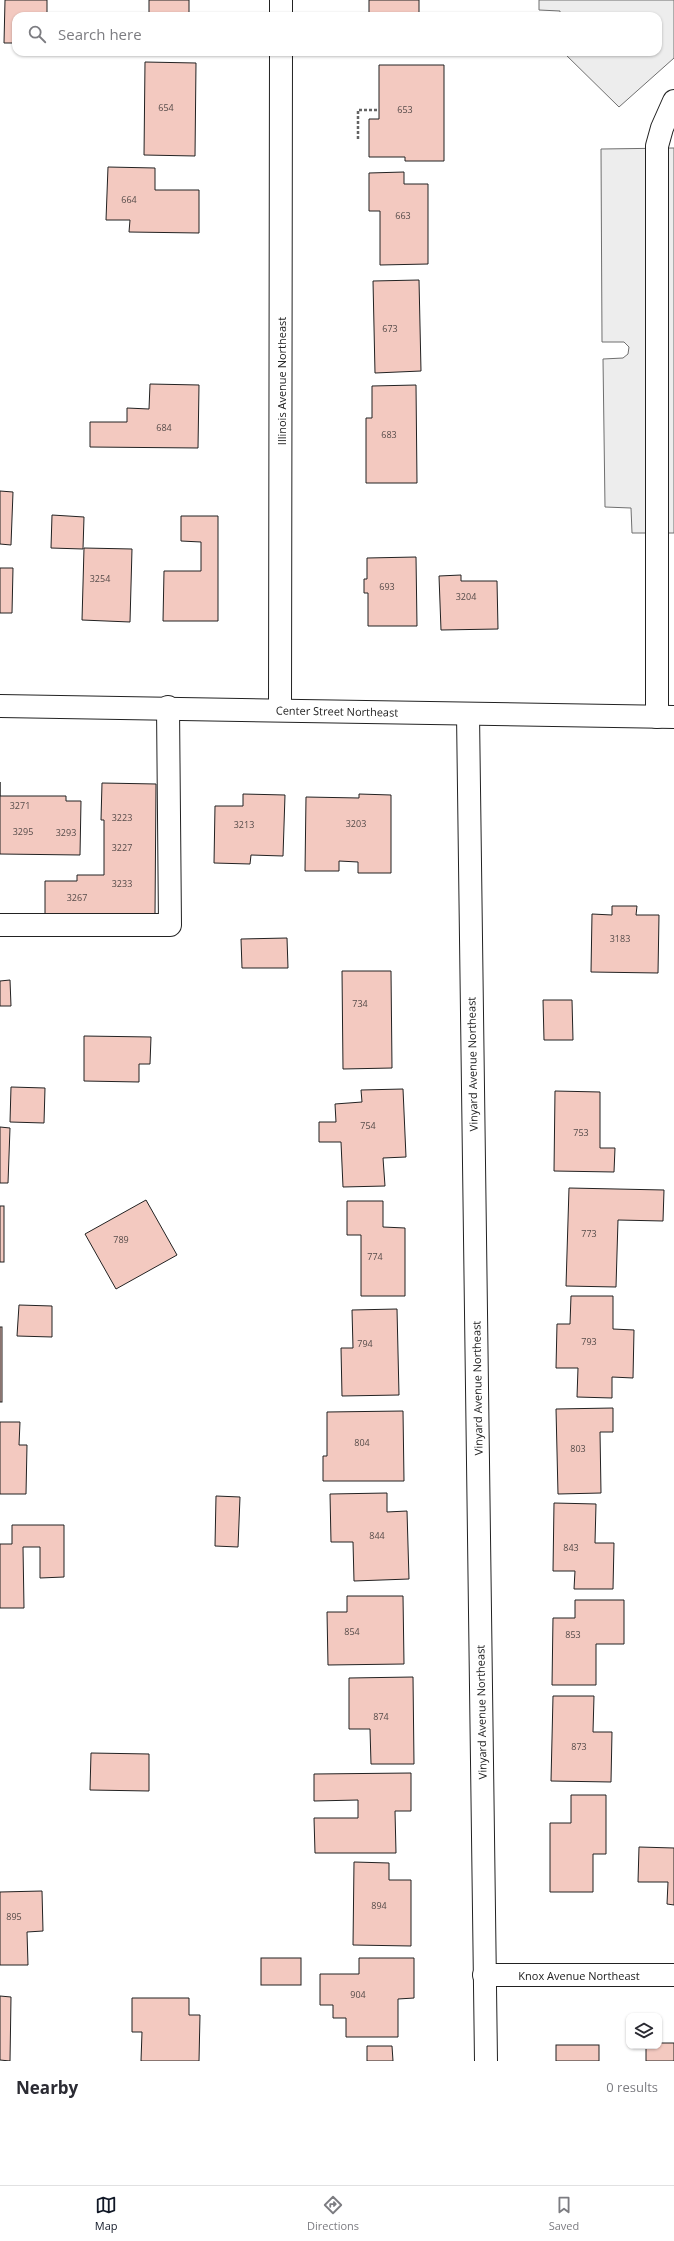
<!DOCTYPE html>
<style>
body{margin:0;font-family:"Open Sans",sans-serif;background:#f7f7f7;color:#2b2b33}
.controls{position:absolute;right:12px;bottom:12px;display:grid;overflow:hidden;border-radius:8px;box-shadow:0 1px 3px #0004}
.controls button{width:36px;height:36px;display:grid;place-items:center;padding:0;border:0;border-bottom:1px solid #e1e1e2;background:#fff;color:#2b2b33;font:20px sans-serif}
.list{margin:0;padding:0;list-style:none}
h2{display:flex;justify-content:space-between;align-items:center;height:52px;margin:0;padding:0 16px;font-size:17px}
h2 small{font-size:13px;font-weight:400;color:#7c7c81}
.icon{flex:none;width:22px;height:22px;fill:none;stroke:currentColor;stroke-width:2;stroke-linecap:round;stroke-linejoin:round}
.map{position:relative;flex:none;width:674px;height:2061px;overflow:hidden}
.search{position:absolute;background:#fff;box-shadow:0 1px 3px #0004;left:12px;right:12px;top:12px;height:44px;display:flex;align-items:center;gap:10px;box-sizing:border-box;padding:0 14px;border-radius:12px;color:#7c7c81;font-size:15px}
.sheet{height:124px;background:#fff}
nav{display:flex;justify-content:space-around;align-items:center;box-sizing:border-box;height:56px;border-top:1px solid #e1e1e2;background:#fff;font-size:11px;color:#7c7c81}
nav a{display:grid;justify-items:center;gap:2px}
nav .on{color:#111827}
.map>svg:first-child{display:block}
.parking{fill:#ededed;stroke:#6f6f6f}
.building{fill:#f3c9c0;stroke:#222}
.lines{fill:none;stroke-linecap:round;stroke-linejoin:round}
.minor-casing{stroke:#222;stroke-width:24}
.major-casing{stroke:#222;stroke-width:24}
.path{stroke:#646464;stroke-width:2.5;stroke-dasharray:3 2;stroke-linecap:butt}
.minor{stroke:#fff;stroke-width:22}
.major{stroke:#fff;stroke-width:22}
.labels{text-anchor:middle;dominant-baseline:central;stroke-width:3;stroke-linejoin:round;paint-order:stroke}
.number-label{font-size:9px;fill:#564c4a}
.street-label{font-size:11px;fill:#222;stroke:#fff}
</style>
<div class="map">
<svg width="674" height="2061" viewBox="0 0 674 2061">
<rect width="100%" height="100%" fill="#fff"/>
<g class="parking">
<polygon points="539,0 674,0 674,58 619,107 563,52 658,52 658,16 560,16 560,11 539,10"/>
<polygon points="674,148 674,533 632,533 631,508 605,507 603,359 623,358 628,354 629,347 624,342 602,342 601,149"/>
</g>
<g class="building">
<polygon points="5,0 47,0 47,16 16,16 16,43 4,43"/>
<rect x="149" y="0" width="40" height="16"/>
<rect x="369" y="0" width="50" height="16"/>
<rect x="472" y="52" width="35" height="2"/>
<polygon points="145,62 196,63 195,156 144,155"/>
<polygon points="379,65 444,65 444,161 405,161 405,157 369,157 369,119 379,119"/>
<polygon points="108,167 155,168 155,190 199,190 199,233 129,232 130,220 106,220"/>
<polygon points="404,172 404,184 428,184 428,264 380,265 380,211 369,211 369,173"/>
<polygon points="419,280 421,371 375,373 373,281"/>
<polygon points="150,384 199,385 198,448 90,447 90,422 127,422 127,408 149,409"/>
<polygon points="416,385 417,483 366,483 366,418 372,418 372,386"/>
<polygon points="0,491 13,492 11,545 0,544"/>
<polygon points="52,515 84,517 83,549 51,548"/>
<polygon points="181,516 218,516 218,621 163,621 164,571 201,571 201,542 181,541"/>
<polygon points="84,548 132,549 130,622 82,620"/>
<polygon points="416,557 417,626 368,626 368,593 364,593 364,579 367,579 367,558"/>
<polygon points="0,568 13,568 12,613 0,613"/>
<polygon points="461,575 461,581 497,581 498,629 441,630 439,576"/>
<polygon points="0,782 0,796 66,796 66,801 81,801 80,855 0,854"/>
<polygon points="102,783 156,784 155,915 45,914 45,881 77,881 77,875 104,875 104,820 101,820"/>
<polygon points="243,794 285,795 283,856 251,855 250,864 214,863 215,806 243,806"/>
<polygon points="359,794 391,795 391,873 358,873 358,862 339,861 339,871 305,871 306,797 359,798"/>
<polygon points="612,906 637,906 636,915 659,915 658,973 591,972 592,914 612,915"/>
<polygon points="287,938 288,968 242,968 241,939"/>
<polygon points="342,971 391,971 392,1068 343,1069"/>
<polygon points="10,980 11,1006 0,1006 0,981"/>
<polygon points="543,1000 572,1000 573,1040 544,1040"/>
<polygon points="84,1036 151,1037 150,1064 139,1064 139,1082 84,1081"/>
<polygon points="11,1087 45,1088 44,1123 10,1122"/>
<polygon points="403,1089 406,1157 383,1158 385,1186 343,1187 341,1142 319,1142 319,1122 336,1122 335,1104 362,1102 361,1090"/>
<polygon points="555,1091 600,1092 600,1148 615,1148 614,1172 554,1171"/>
<polygon points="0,1127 10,1128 8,1183 0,1183"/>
<polygon points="569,1188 664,1190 663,1221 618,1220 616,1287 566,1286"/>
<polygon points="146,1200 177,1255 116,1289 85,1234"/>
<polygon points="347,1201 383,1201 383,1227 405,1228 405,1296 361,1296 361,1235 347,1235"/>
<rect x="0" y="1206" width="4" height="56"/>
<polygon points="571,1296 613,1296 613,1329 634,1330 633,1378 612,1377 612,1398 577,1397 578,1368 556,1368 557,1324 570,1324"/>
<polygon points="19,1305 52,1306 52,1337 17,1336"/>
<polygon points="397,1309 399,1395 342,1396 341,1348 353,1348 352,1310"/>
<rect x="0" y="1327" width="2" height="75"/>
<polygon points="613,1408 613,1432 600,1432 601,1493 558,1494 556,1409"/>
<polygon points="403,1411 404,1481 323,1481 323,1456 327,1456 327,1412"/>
<polygon points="0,1422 20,1422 19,1445 27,1445 26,1494 0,1494"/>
<polygon points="387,1493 387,1512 407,1511 409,1579 354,1581 353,1542 331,1542 330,1494"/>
<polygon points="216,1496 240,1497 238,1547 215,1546"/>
<polygon points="554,1503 596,1504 595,1543 614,1543 613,1589 574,1589 575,1571 553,1571"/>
<polygon points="12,1525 64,1525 64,1577 40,1578 40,1547 23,1547 24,1608 0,1608 0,1544 12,1544"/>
<polygon points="347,1596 403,1596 404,1664 328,1665 327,1612 347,1612"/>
<polygon points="575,1600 624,1600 624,1644 596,1644 596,1685 552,1685 553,1618 575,1618"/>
<polygon points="413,1677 414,1764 371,1764 370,1729 349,1729 349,1678"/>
<polygon points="553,1696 594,1696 593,1732 612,1732 611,1782 551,1781"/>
<polygon points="91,1753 149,1754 149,1791 90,1790"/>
<polygon points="411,1773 411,1811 395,1811 396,1853 315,1853 314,1818 358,1818 358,1800 314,1801 314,1774"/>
<polygon points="571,1795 606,1795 606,1854 593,1854 593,1892 550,1892 550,1823 571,1823"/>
<polygon points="639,1847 674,1848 674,1905 667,1904 668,1882 638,1882"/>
<polygon points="354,1862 389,1863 389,1880 411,1880 411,1946 353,1945"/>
<polygon points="42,1891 43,1931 27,1932 28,1965 0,1965 0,1892"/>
<rect x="261" y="1958" width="40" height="27"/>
<polygon points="359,1958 414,1958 414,1998 398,1999 398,2037 346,2037 346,2018 333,2018 333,2005 320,2005 320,1974 359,1974"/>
<polygon points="0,1996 11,1997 10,2061 0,2060"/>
<polygon points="132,1998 189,1998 189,2015 200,2015 199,2061 141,2061 142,2032 132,2032"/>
<polygon points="659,2043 674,2043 674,2061 646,2061 646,2046 659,2046"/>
<rect x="556" y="2045" width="43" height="16"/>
<polygon points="367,2046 392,2046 393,2061 367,2061"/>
</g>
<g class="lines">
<g class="minor-casing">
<g id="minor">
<polyline points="281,0 281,16"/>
<polyline points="280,710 281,52"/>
<polyline points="468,714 486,2061"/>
<polyline points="657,717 657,146 662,128 674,101"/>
<polyline points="0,925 170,925 168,707"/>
<polyline points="484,1975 674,1975"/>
</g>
</g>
<g class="major-casing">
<polyline id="major" points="0,706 674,717"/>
</g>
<polyline class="path" points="358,139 358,110 379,110"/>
<use href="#minor" class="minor"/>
<use href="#major" class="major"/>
</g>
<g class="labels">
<g class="number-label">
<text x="166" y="107">654</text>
<text x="405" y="109">653</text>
<text x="129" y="199">664</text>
<text x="403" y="215">663</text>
<text x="390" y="328">673</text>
<text x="164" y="427">684</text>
<text x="389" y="434">683</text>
<text x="100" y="578">3254</text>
<text x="387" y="586">693</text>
<text x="466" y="596">3204</text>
<text x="20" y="805">3271</text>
<text x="122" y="817">3223</text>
<text x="356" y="823">3203</text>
<text x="244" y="824">3213</text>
<text x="23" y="831">3295</text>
<text x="66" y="832">3293</text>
<text x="122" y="847">3227</text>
<text x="122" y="883">3233</text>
<text x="77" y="897">3267</text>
<text x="620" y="938">3183</text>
<text x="360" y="1003">734</text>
<text x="368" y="1125">754</text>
<text x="581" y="1132">753</text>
<text x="589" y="1233">773</text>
<text x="121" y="1239">789</text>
<text x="375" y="1256">774</text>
<text x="589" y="1341">793</text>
<text x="365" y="1343">794</text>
<text x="362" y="1442">804</text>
<text x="578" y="1448">803</text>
<text x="377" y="1535">844</text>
<text x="571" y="1547">843</text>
<text x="352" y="1631">854</text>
<text x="573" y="1634">853</text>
<text x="381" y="1716">874</text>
<text x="579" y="1746">873</text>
<text x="379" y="1905">894</text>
<text x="14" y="1916">895</text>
<text x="358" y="1994">904</text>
</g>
<g class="street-label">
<text transform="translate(281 381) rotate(-90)">Illinois Avenue Northeast</text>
<text transform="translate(337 711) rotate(1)">Center Street Northeast</text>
<text transform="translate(472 1064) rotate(-91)">Vinyard Avenue Northeast</text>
<text transform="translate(477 1388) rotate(-91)">Vinyard Avenue Northeast</text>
<text transform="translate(481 1712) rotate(-91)">Vinyard Avenue Northeast</text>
<text x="579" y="1975">Knox Avenue Northeast</text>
</g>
</g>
</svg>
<div class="controls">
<button><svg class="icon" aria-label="layers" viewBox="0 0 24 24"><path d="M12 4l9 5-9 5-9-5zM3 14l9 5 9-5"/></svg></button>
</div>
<div class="search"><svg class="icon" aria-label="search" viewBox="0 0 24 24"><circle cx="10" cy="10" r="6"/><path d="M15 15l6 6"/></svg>Search here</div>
</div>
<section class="sheet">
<h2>Nearby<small>0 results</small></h2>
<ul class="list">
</ul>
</section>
<nav>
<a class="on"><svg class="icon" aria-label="map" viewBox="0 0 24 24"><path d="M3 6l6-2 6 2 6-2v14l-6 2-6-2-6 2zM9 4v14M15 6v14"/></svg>Map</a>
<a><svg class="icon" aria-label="directions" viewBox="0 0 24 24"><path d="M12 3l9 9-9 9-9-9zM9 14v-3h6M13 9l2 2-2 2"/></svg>Directions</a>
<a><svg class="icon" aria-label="saved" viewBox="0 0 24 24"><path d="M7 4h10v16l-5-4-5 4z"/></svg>Saved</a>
</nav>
